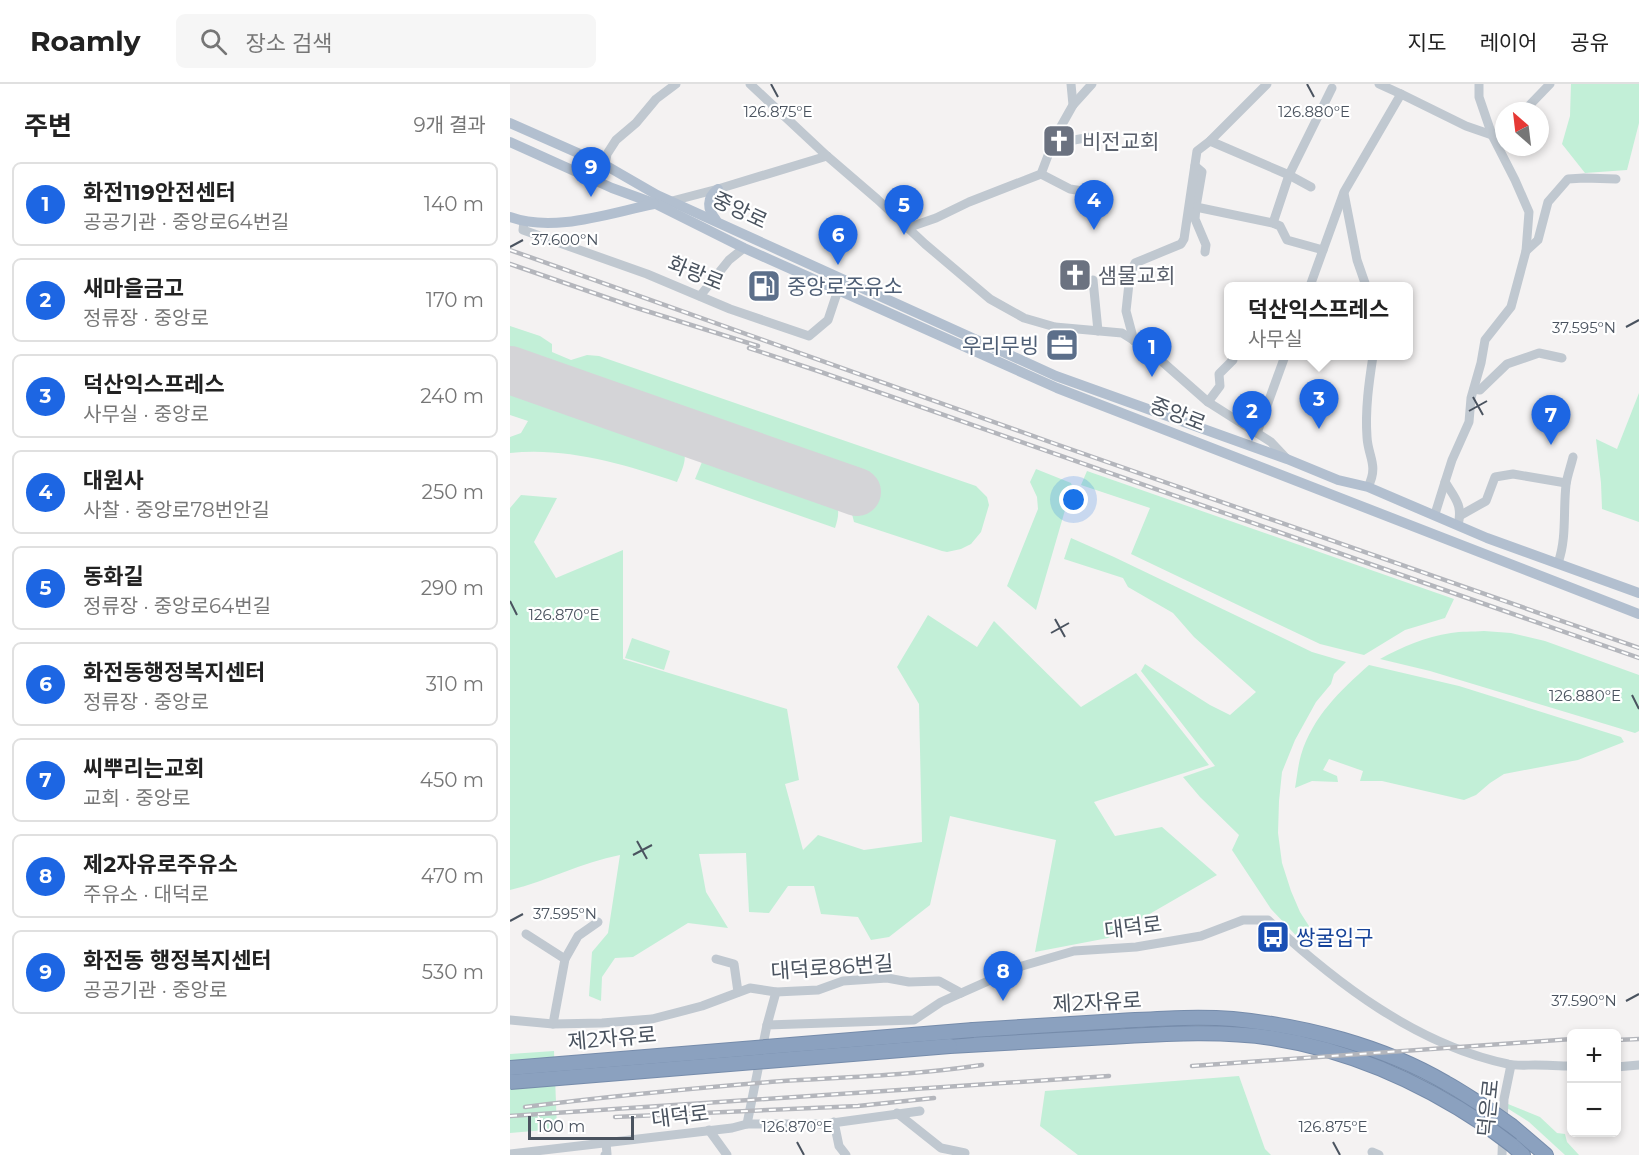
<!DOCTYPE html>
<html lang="ko">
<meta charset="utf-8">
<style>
body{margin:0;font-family:Montserrat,"Noto Sans KR",sans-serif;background:#f6f6f6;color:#222}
.controls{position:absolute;right:18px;bottom:18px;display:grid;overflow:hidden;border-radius:9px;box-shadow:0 3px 9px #0003}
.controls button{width:54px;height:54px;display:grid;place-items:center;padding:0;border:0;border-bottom:2px solid #e0e0e0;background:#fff;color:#222;font:30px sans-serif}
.compass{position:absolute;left:985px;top:18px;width:54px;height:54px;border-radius:50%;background:#fff;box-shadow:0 3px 9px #0003;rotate:332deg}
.scale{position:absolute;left:18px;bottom:15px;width:106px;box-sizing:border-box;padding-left:6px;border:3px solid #4a535f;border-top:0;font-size:16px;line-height:21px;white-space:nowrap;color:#4a535f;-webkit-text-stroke:4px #fff;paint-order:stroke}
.you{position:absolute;left:564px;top:416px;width:21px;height:21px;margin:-15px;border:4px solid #fff;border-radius:50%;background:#1a73e8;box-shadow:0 0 0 9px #1a73e833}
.badge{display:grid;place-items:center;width:39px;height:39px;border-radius:50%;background:#1d66e3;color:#fff;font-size:20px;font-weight:700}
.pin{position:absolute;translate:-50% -50px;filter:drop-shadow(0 2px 3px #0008)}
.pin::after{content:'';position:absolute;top:32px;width:21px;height:18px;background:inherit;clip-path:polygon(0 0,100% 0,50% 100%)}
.popup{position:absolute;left:714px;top:198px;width:189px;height:78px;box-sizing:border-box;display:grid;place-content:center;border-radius:9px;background:#fff;filter:drop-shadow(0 2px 4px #0005);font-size:20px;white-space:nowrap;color:#767676}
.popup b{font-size:22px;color:#222}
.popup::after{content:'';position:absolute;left:50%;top:100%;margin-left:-12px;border:12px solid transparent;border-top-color:#fff}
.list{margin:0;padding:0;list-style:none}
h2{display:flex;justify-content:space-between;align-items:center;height:78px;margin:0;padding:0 24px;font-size:26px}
h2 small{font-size:20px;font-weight:400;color:#767676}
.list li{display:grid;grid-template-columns:39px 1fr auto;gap:18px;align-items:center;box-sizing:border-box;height:84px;margin:0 12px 12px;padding:0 12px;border:2px solid #e0e0e0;border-radius:9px}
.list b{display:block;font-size:22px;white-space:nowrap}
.list p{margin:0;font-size:20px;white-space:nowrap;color:#767676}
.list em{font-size:20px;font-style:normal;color:#767676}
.icon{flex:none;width:33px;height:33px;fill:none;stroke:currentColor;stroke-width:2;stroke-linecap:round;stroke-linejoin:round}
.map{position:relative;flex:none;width:1129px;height:1071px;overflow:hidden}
header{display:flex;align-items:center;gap:36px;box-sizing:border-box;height:84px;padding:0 30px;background:#fff;border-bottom:2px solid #e0e0e0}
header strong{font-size:28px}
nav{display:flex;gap:33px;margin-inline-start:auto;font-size:21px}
.search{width:420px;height:54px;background:#f6f6f6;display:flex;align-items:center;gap:15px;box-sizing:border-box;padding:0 21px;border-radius:9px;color:#767676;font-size:22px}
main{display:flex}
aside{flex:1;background:#fff}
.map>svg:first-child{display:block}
.green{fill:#c2efd7}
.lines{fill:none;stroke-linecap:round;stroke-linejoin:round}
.runway{stroke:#d4d4d7;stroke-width:48}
.highway-casing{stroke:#768cab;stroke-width:16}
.minor{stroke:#c0c8d0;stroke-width:9}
.major{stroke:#b2bfcf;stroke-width:10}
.highway{stroke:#8ba1bf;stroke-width:14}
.rail-casing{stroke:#b4b6bc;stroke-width:4.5}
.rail{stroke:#fff;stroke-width:2;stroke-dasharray:7;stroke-linecap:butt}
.highway-bridge-casing{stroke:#768cab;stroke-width:16;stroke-linecap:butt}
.highway-bridge{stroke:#8ba1bf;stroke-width:14}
.ticks{fill:none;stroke:#4a535f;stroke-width:2}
.labels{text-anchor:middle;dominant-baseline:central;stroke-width:4.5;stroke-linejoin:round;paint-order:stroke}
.worship-label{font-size:21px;fill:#5b616d;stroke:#fff;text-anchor:start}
.street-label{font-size:21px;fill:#4a535f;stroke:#fff}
.service-label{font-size:21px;fill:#4e5e75;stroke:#fff;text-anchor:start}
.transit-label{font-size:21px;fill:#164399;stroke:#fff;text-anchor:start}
.ticks-label{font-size:15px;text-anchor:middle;fill:#4a535f;stroke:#fff;stroke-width:4.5;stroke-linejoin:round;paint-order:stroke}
</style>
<header>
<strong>Roamly</strong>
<div class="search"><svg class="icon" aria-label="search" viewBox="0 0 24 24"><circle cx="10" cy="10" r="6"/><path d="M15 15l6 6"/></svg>장소 검색</div>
<nav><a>지도</a><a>레이어</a><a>공유</a></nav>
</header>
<main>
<aside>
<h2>주변<small>9개 결과</small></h2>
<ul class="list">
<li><span class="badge">1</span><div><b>화전119안전센터</b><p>공공기관 · 중앙로64번길</p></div><em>140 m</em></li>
<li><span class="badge">2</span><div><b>새마을금고</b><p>정류장 · 중앙로</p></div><em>170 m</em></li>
<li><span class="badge">3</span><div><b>덕산익스프레스</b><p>사무실 · 중앙로</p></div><em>240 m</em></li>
<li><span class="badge">4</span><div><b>대원사</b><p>사찰 · 중앙로78번안길</p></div><em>250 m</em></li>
<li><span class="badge">5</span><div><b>동화길</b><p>정류장 · 중앙로64번길</p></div><em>290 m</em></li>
<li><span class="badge">6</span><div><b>화전동행정복지센터</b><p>정류장 · 중앙로</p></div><em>310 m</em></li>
<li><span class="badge">7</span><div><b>씨뿌리는교회</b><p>교회 · 중앙로</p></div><em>450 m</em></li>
<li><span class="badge">8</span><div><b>제2자유로주유소</b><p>주유소 · 대덕로</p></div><em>470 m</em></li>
<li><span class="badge">9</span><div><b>화전동 행정복지센터</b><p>공공기관 · 중앙로</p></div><em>530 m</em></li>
</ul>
</aside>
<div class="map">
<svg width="1129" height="1071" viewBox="0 0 1129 1071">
<rect width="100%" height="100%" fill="#f4f2f2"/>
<g class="green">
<polygon points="1061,0 1129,0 1129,39 1117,86 1075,89 1052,60 1060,32"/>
<polygon points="0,242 30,252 42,260 42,268 61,276 77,271 89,272 466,402 477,413 479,421 471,448 461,460 451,465 437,468 432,467 344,438 342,430 354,400 0,277"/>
<path d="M 0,299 L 165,357 C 182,367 173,384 167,398 C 113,380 57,363 0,369 L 0,353 L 11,349 L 18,337 L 0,331 Z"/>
<polygon points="1129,309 1129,438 1092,425 1091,399 1086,355 1107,365"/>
<path d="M 204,372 L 210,372 L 320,412 C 331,421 329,432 325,444 L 185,395 L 192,378 Z"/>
<polygon points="526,385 561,399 562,402 526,526 497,502 528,425 527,413 520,398"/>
<polygon points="577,387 944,515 935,534 895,546 854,571 810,560 621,470 640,424 571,401"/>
<path d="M 11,411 L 47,414 L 24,458 L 46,494 L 113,466 L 113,575 L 277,625 L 289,696 L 275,700 L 293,766 L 308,751 L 354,766 L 412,758 L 409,620 L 387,583 L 418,531 L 467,563 L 484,537 L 571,623 L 626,589 L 699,681 L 584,718 L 605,752 L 652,743 L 707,791 L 598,854 L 525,868 L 546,756 L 440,732 L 420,821 L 379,853 L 361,856 L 348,833 L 311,830 L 304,802 L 278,802 L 259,829 L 239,828 L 236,769 L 189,770 L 196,808 L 218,844 L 178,839 L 123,873 L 105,874 L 92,893 L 91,917 L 79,912 L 82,868 L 98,849 L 110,771 C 72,778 38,797 0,806 L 0,424 Z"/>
<polygon points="561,454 604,473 802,568 836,578 824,590 821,600 806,618 785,656 772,688 769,717 768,749 772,779 781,807 790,828 806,853 795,861 761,825 722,766 729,751 690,713 673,693 705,682 631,587 635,580 700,621 720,631 746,608 684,553 663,529 618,503 613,494 554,475"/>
<path d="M 974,547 L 1001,549 L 1035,557 L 1129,591 L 1129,647 L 1125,649 L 920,587 L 870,575 C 892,563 915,553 941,549 C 951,547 963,548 974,547 Z"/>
<polygon points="122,554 160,567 154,586 115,574"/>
<path d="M 859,581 L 949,602 L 1111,653 L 1114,658 L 1068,676 L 994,690 L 980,699 L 966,711 L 954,716 L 872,697 L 850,697 L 853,687 L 819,675 L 813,686 L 827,692 L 828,698 L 802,697 L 785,704 C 787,693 788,681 791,671 C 803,632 830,607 859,581 Z"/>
<polygon points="44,967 47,1045 0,1049 0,970"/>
<polygon points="729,992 755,1065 761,1071 568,1071 530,1042 535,1007"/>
<polygon points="998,1020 1030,1033 1047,1049 1055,1050 1057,1058 1069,1071 1055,1071 1019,1038 997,1024"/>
</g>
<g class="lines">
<polyline class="runway" points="0,286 347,408"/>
<g class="highway-casing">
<g id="highway">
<path d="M 463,946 C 511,943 560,940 609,937 C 647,935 685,932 723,935 C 795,942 873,962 936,999 C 949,1006 962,1015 975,1023"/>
<path d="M 440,962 C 493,959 546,956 599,953 C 654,950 708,946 762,954 C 839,966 911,998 975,1041"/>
<polyline points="1002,1042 1036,1071"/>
<polyline points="1002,1061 1013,1071"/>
</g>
</g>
<g class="minor">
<polyline points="240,0 317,72 367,115 415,160 480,215 514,234 545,243 612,249 639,266 698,318 761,358 777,375"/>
<polyline points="869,0 891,10"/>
<polyline points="563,21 582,0"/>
<polyline points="1014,27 1040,0"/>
<polyline points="700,57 779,91 801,103"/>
<polyline points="540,65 543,67 564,56 581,53"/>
<polyline points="95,81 97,70 106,56 126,39 146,15 166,0"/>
<polyline points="685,82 692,88 686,123 763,139 770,142 777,156 813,166"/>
<polyline points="531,90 560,105 591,110"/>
<polyline points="834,109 847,176 856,202"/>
<polyline points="162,117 208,105 317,72"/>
<polyline points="686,123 685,135 696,161 695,168"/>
<polyline points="14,138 13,146 137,190 220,225 299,252 318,236 328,206"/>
<polyline points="763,139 779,91 822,4"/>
<polyline points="397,144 426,134 459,118 531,90 545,53 563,21 561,0"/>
<polyline points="1016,167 1028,156 1038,118 1058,95 1074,94 1106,95"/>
<polyline points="583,196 588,247"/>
<polyline points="800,202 834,108 891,10 956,42 982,51 994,48"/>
<polyline points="190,212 219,176 234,164"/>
<polyline points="624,257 616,227 620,190 625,179 671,160 674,155 687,67 700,57 757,0"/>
<polyline points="964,305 970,306 997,280 1029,269 1052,274"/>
<polyline points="698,318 710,302 709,290 723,276"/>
<polyline points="747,349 775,272"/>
<path d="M 858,403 C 869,381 858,373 857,353 C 855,326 859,298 863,272"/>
<polyline points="925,430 935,398"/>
<polyline points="951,431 976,417 985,393 1003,390 1056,399"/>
<path d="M 948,441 C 953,421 945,414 935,398 L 942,376 L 959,338 L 961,314 L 971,279 L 975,256 L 1001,223 L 1016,167 L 1019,128 L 1005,96 L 982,51 L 969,13 L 969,0"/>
<path d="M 1048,479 C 1057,454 1053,427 1056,401 C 1057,392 1061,382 1063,373"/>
<polyline points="16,850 55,875"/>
<polyline points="206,875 224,880 228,908"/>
<polyline points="0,936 43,940 92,939 142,935 192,922 240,904 266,908 308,906 333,897 377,894 399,898 429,897 451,909"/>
<polyline points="43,940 55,875 68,852 88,838"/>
<polyline points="257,941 266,908"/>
<polyline points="1106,983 1129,981"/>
<polyline points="387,1029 431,1064 455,1069"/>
<polyline points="324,1038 329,1062 336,1071"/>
<polyline points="237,1040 315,1040 410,1027"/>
<polyline points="199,1046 217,1071"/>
<polyline points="862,1068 869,1071"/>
<path d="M 0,1070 L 222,1044 L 237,1040 L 257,941 L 404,936 L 431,918 L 512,882 L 564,867 L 626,863 L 691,852 L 733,836 L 758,836 C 825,898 906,961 998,980 C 1006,982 1016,981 1025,981 C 1037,981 1049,982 1062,982"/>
<polyline points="95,1071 97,1070 96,1059"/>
<polyline points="992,1071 994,1015 1001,981"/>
</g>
<g class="major">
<polyline points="0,39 95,81 147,111 546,292 777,375 828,396 858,403 977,454 1129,509"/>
<polyline points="0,58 102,104 146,120 234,164 547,304 1129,530"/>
<path d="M 0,133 C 44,149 99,129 144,120"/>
<path d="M 206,136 C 197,125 196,114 208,105"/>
</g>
<use href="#highway" class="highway"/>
<g class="rail-casing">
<g id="rail">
<polyline points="0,166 540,358 1129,564"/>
<polyline points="0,180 127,224 248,262"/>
<polyline points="239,264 308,287 1129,574"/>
<polyline points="1106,956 1129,955"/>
<polyline points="682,982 1062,955"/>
<path d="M 15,1023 C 101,1012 187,1004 273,997 C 339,993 406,991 472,981"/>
<polyline points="0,1032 599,992"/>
<polyline points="105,1033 348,1022 424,1014"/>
</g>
</g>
<use href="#rail" class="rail"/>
<g class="highway-bridge-casing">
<g id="highway-bridge">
<polyline points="0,984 463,946"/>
<polyline points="0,998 440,962"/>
<polyline points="975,1023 1002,1042"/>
<polyline points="975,1041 1002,1061"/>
</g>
</g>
<use href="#highway-bridge" class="highway-bridge"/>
</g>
<path class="ticks" d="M 261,0 L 268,13M 797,0 L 804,13M 0,163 L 13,156M 1116,243 L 1129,236M 963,313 L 973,331M 959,327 L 977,317M 0,517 L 7,531M 545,535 L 555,553M 541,549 L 559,539M 1122,611 L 1129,625M 127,757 L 137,775M 123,771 L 142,761M 0,837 L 13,830M 1116,917 L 1129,910M 287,1058 L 294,1071M 823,1058 L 830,1071"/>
<defs>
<g id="church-square" transform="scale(1.725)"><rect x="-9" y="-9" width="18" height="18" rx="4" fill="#6b7280" stroke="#fff"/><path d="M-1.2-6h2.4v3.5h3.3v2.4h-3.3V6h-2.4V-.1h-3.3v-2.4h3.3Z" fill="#fff"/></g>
<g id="fuel-square" transform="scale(1.725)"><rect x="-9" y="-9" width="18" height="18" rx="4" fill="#5c6f8a" stroke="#fff"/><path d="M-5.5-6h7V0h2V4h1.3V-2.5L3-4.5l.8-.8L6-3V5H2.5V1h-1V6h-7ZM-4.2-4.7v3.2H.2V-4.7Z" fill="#fff"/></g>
<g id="office-square" transform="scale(1.725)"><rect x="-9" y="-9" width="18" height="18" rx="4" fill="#5c6f8a" stroke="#fff"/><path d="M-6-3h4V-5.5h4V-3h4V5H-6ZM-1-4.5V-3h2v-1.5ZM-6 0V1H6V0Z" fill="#fff"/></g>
<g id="bus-square" transform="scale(1.725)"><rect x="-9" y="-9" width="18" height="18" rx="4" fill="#1a4fb4" stroke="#fff"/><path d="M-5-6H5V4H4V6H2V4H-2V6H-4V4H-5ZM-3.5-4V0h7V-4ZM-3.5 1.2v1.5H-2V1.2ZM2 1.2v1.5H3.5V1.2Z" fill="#fff"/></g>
</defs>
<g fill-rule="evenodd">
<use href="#church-square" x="549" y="57"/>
<use href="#church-square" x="565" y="191"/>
<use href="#fuel-square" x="254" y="202"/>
<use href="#office-square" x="552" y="261"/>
<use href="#bus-square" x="763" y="853"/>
</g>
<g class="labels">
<g class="worship-label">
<text x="572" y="57">비전교회</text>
<text x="588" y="191">샘물교회</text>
</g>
<g class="street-label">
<text transform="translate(230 126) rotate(25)">중앙로</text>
<text transform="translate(186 189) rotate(22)">화랑로</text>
<text transform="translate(668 330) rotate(21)">중앙로</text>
<text transform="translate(623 843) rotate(-7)">대덕로</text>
<text transform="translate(322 883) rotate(-4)">대덕로86번길</text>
<text transform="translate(587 918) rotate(-3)">제2자유로</text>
<text transform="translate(102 954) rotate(-5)">제2자유로</text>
<text transform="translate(978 1024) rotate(-84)">덕은로</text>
<text transform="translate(170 1032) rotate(-7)">대덕로</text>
</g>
<g class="service-label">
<text x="277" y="202">중앙로주유소</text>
<text x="529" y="261" text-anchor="end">우리무빙</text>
</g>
<g class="transit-label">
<text x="786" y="853">쌍굴입구</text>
</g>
</g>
<g class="ticks-label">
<text x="268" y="33">126.875°E</text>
<text x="804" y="33">126.880°E</text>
<text x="55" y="161">37.600°N</text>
<text x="1074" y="249">37.595°N</text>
<text x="54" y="536">126.870°E</text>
<text x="1075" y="617">126.880°E</text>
<text x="55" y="835">37.595°N</text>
<text x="1074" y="922">37.590°N</text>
<text x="287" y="1048">126.870°E</text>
<text x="823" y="1048">126.875°E</text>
</g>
</svg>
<div class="controls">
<button>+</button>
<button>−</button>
</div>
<svg class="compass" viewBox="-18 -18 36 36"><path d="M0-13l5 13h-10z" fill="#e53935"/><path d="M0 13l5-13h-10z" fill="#767676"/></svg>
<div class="scale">100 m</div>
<div class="you"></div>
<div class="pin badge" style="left:642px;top:293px">1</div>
<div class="pin badge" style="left:742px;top:357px">2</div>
<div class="pin badge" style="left:809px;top:345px">3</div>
<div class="popup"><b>덕산익스프레스</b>사무실</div>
<div class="pin badge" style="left:584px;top:146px">4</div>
<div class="pin badge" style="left:394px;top:151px">5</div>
<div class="pin badge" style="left:328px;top:181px">6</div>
<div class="pin badge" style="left:1041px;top:361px">7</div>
<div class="pin badge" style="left:493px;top:917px">8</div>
<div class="pin badge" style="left:81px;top:113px">9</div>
</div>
</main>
